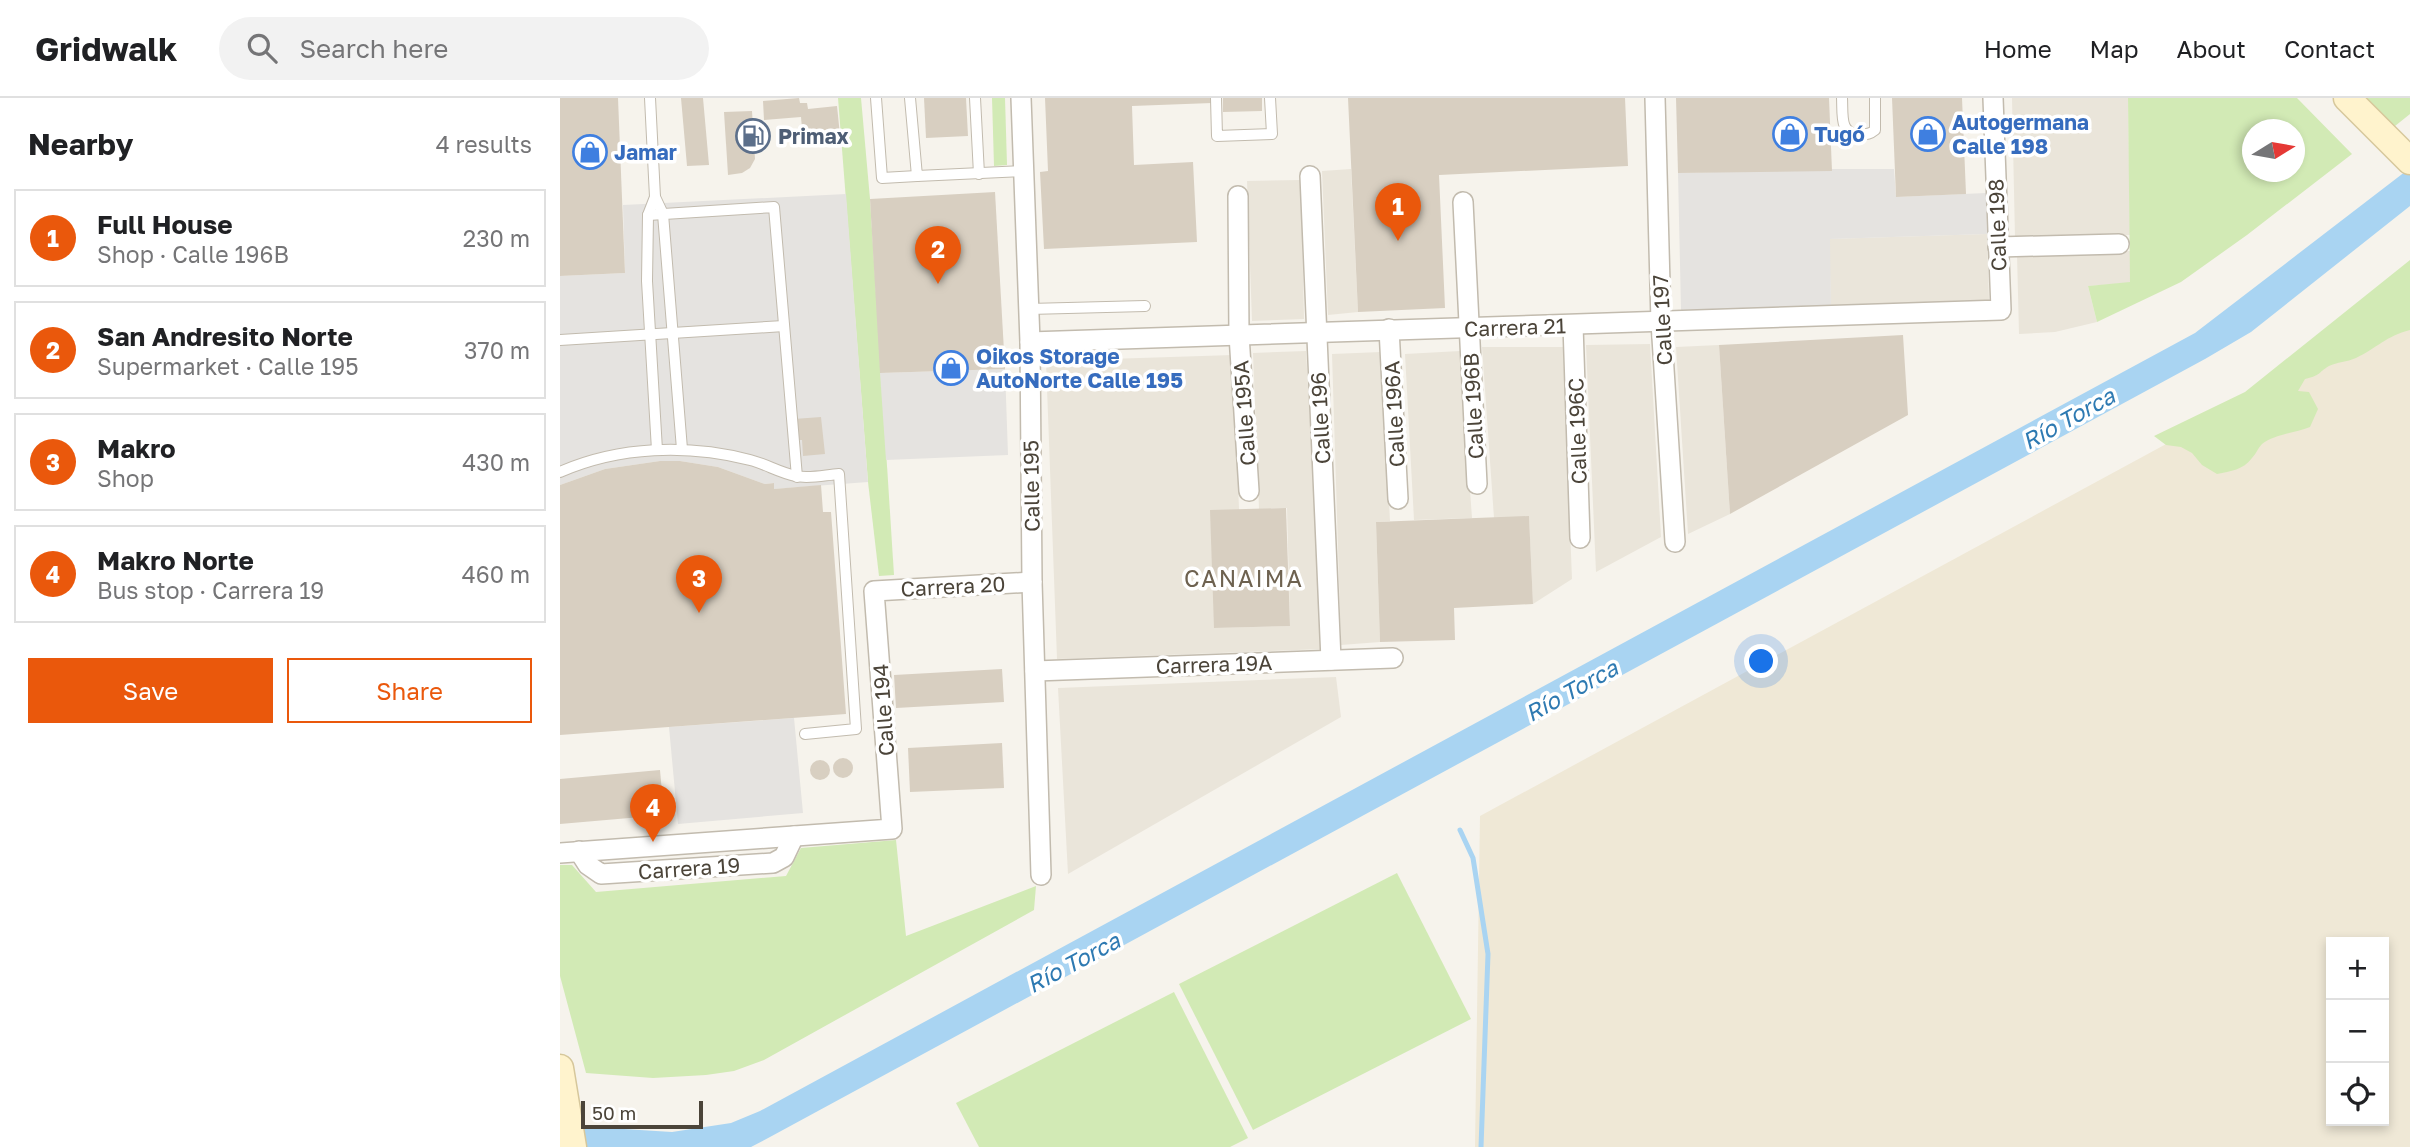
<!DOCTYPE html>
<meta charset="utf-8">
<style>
body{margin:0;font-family:"Golos Text",sans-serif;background:#f2f2f2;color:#202124}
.controls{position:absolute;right:21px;bottom:21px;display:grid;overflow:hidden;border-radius:0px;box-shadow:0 4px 10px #0003}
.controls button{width:63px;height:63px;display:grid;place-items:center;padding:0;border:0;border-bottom:2px solid #e0e0e0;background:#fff;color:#202124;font:35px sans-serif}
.compass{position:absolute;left:1682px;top:21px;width:63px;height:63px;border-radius:50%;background:#fff;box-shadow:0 4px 10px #0003;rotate:79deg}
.scale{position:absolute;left:21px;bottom:18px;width:122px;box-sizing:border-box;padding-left:7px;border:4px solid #4b4439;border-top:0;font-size:19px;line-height:24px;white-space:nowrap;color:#4b4439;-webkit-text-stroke:5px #fff;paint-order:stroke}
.you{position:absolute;left:1202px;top:564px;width:24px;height:24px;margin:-18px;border:5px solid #fff;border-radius:50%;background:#1a73e8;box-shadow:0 0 0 10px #1a73e833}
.badge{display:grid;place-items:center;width:46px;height:46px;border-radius:50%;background:#ea580c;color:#fff;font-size:23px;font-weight:700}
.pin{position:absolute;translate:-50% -58px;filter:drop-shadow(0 2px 4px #0008)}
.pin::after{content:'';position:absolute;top:37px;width:24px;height:21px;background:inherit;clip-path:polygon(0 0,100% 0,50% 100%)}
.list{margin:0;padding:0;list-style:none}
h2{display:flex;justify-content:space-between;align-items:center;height:91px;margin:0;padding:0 28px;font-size:30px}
h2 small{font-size:23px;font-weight:400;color:#757577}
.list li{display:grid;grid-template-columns:46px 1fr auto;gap:21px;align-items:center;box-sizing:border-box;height:98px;margin:0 14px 14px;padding:0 14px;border:2px solid #e0e0e0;border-radius:0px}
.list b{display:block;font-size:26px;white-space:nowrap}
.list p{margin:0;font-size:23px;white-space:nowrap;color:#757577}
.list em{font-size:23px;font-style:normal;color:#757577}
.actions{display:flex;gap:14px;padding:21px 28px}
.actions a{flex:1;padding:16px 0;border:2px solid #ea580c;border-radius:0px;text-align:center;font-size:24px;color:#ea580c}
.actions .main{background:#ea580c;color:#fff}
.icon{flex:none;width:38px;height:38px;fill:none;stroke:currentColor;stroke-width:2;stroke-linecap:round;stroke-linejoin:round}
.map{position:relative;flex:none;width:1850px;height:1049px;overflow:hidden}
header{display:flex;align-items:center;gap:42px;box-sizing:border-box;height:98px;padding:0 35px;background:#fff;border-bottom:2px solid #e0e0e0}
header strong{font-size:33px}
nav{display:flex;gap:38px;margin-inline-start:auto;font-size:24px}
.search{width:490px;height:63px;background:#f2f2f2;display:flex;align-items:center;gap:18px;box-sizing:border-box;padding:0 24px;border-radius:38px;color:#757577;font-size:26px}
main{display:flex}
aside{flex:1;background:#fff}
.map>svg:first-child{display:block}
.residential{fill:#eae5da}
.education{fill:#efe8d6;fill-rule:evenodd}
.green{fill:#d2eab5;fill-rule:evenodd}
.parking{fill:#e5e3e0}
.water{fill:#a9d4f2}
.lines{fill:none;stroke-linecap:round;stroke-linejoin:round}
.stream{stroke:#a9d4f2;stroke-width:5}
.building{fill:#d8cfc1}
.lane-casing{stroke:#c2bbae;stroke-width:12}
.street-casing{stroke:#c2bbae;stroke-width:22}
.secondary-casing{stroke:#d6c79b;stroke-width:29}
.lane{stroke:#fff;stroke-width:10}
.street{stroke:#fff;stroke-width:19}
.secondary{stroke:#fff3cd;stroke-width:26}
.labels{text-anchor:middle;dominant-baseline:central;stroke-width:7;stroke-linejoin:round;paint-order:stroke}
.shop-label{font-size:21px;font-weight:bold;fill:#366cbe;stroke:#fff;text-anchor:start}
.service-label{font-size:21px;font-weight:bold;fill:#4e5e75;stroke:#fff;text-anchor:start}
.street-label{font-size:21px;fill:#4b4439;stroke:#fff}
.water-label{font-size:23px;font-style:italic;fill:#2e7ab2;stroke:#fff}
.neighbourhood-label{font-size:23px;letter-spacing:2px;fill:#6e6250;stroke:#fff}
</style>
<header>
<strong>Gridwalk</strong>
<div class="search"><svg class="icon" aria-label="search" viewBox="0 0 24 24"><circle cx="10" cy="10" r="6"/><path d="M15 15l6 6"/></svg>Search here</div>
<nav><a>Home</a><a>Map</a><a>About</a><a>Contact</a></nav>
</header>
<main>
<aside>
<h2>Nearby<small>4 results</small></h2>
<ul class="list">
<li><span class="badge">1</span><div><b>Full House</b><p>Shop · Calle 196B</p></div><em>230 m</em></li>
<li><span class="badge">2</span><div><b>San Andresito Norte</b><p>Supermarket · Calle 195</p></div><em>370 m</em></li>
<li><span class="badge">3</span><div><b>Makro</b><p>Shop</p></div><em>430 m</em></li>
<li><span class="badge">4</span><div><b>Makro Norte</b><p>Bus stop · Carrera 19</p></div><em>460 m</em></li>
</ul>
<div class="actions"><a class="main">Save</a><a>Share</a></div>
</aside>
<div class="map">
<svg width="1850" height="1049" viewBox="0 0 1850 1049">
<rect width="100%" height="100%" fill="#f6f3ec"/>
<g class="residential">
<polygon points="1452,0 1568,0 1570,137 1455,140"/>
<polygon points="791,71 798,214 768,217 762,73"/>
<polygon points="741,82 744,221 692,223 687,83"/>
<polygon points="1427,136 1429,203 1271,209 1269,141"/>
<polygon points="1570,153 1570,185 1528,188 1537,224 1495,234 1459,236 1457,156"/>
<polygon points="1090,246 1101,439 1036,474 1026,247"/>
<polygon points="1159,247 1170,416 1128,436 1116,249"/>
<polygon points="922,249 1003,249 1012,481 973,506 969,419 934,420"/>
<polygon points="746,253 763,551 497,561 486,263 673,257 679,411 654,530 730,528 727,410 699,411 693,255"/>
<polygon points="900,253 912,420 854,422 845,256"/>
<polygon points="821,254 830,423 816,424 820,544 781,547 772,256"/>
<polygon points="776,579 781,619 508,776 498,590"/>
</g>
<path class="education" d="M 1850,171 L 1850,1049 L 915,1049 L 920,718 L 1691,300 ZM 1771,844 L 1824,844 L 1824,1023 L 1771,1023 Z"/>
<g class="green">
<polygon points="278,0 301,0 310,101 334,477 319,478 308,384"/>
<polygon points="432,0 445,0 447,67 434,68"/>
<path d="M 1568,0 L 1737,0 L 1792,56 L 1687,137 L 1621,184 L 1537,224 L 1528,188 L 1570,184 ZM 1692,32 L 1734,32 L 1734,74 L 1692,74 Z"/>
<polygon points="1798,0 1850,0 1850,16 1830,32"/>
<path d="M 1850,162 L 1850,232 C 1826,238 1817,250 1796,260 C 1787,264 1777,264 1769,268 C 1757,275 1762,277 1745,281 L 1738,293 L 1749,294 L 1758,311 L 1750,329 C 1735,335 1715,336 1702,346 C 1698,350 1696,356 1692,360 C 1683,372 1671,373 1657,376 L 1642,367 L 1632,355 L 1621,349 L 1606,347 L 1594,338 L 1685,294 Z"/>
<polygon points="336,742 346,838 476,788 474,812 204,962 174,973 146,977 93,980 26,975 0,878 0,767 12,767 36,794 226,778 241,750"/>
<polygon points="837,775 911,921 693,1032 619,886"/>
<polygon points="614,894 688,1040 670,1049 419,1049 396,1005"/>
</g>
<g class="parking">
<polygon points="1267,71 1334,71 1336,99 1426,95 1427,136 1270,141 1271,209 1121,212 1118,75"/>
<polygon points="286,96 308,384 214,391 213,385 205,386 158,369 120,363 100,363 45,371 0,387 0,178 65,175 63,107"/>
<polygon points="445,271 448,357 326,362 320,275"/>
<polygon points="234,620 243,715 118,726 109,629"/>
</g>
<polygon class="water" points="1850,70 1850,108 1691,234 1645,261 210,1039 191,1049 0,1049 0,1027 112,1034 171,1025 200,1013 1635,235"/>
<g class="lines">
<polyline class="stream" points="900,732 913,760 928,856 921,1049"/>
</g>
<g class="building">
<polygon points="0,0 58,0 65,175 0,178"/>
<polygon points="121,0 143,0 149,67 127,68"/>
<polygon points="239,0 240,5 247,5 248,11 277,8 280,37 243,42 241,19 204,22 203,3"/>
<polygon points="364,0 406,0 408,38 366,40"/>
<polygon points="485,0 651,0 652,5 572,8 574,67 633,64 637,144 484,151 480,74 488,73"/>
<polygon points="663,0 702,0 702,13 663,14"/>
<polygon points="788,0 1065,0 1068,68 879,77 885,210 798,214"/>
<polygon points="1116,0 1269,0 1272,73 1118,75"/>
<polygon points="1332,0 1402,0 1406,96 1336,99"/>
<polygon points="192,13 195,61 190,70 182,75 168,77 164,14"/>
<polygon points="435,94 445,271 320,275 310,101"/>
<polygon points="1343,237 1348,317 1170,416 1159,247"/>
<polygon points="261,319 265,356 243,358 242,342 236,342 234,321"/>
<polygon points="100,363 120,363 158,369 205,386 214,385 214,391 261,387 263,414 271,414 286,616 0,637 0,387 45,371"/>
<polygon points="726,410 730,528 654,530 650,412"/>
<polygon points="969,418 973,506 894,510 895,542 820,544 816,424"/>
<polygon points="442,571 444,604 336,610 334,577"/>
<polygon points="442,645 444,690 350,694 348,650"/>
<circle cx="283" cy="670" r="10"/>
<circle cx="260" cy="672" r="10"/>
<polygon points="100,672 104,717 0,726 0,681"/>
</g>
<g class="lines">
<g class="lane-casing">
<g id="lane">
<polyline points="90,0 95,99 103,116 122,351"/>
<polyline points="316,0 322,80 357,78"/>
<polyline points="350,0 357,78 464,73"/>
<polyline points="415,0 419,76"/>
<polyline points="656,0 657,38 712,36 710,0"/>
<path d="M 1282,0 C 1283,15 1279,37 1299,36 C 1306,36 1309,37 1315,32 L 1315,0"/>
<polyline points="95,99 88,117 87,183 97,352"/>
<polyline points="88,117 214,109 237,379"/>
<polyline points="469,211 585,208"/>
<polyline points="0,242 224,228"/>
<path d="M 0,374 C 59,348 128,346 190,362 C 206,366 220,375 236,378 C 249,381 265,377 279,376 L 296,631 L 245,636"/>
</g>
</g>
<g class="street-casing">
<g id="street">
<polyline points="461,0 470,244 472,484 481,777"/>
<polyline points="1095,0 1101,224 1115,444"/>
<polyline points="750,78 771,562"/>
<polyline points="678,98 679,237 689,393"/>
<polyline points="903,104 917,386"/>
<polyline points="1438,149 1559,146"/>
<polyline points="1013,227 1020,440"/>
<polyline points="829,231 838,401"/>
<polyline points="470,244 1441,212 1433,0"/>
<polyline points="475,573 833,560"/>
<polyline points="19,753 28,767 41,776 213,765 224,759 234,738"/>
<polyline points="0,755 332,731 314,493 472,484"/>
</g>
</g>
<g class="secondary-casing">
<g id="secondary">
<polyline points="1787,0 1850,63"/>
<polyline points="0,970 13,1049"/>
</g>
</g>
<use href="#lane" class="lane"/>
<use href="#street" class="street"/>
<use href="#secondary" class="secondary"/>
</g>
<defs>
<g id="shop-ring" transform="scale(1.75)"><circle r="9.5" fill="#fff" stroke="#3f7fe0" stroke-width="1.5"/><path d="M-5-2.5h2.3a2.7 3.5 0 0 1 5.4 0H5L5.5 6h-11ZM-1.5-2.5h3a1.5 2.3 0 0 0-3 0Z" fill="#3f7fe0"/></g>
<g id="fuel-ring" transform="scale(1.75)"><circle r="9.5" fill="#fff" stroke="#5c6f8a" stroke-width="1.5"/><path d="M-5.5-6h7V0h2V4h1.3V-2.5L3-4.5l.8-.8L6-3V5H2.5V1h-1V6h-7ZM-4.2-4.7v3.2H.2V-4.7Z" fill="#5c6f8a"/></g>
</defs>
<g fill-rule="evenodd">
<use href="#shop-ring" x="1230" y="36"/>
<use href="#shop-ring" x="1368" y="36"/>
<use href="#fuel-ring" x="193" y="38"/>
<use href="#shop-ring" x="30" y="54"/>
<use href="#shop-ring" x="391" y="270"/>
</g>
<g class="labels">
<g class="shop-label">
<text x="1392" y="24">Autogermana<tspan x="1392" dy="24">Calle 198</tspan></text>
<text x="1254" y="36">Tugó</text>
<text x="54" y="54">Jamar</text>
<text x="416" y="258">Oikos Storage<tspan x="416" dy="24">AutoNorte Calle 195</tspan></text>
</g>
<g class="service-label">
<text x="218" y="38">Primax</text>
</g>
<g class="street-label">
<text transform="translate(1437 127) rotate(-92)">Calle 198</text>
<text transform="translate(1102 222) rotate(-93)">Calle 197</text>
<text transform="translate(955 229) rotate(-2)">Carrera 21</text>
<text transform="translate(913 308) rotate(-93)">Calle 196B</text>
<text transform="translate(684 315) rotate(-94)">Calle 195A</text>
<text transform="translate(834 316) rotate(-93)">Calle 196A</text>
<text transform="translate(760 320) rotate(-93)">Calle 196</text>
<text transform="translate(1017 333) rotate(-92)">Calle 196C</text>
<text transform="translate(471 388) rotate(-91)">Calle 195</text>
<text transform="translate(393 488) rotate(-3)">Carrera 20</text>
<text transform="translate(654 566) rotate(-2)">Carrera 19A</text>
<text transform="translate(323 612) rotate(-94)">Calle 194</text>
<text transform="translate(129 770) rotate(-4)">Carrera 19</text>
</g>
<g class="water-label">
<text transform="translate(1508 320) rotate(-29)">Río Torca</text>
<text transform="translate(1011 592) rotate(-29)">Río Torca</text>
<text transform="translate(513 864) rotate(-28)">Río Torca</text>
</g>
<g class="neighbourhood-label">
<text x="684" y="480">CANAIMA</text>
</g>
</g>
</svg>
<div class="controls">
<button>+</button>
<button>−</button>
<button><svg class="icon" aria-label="locate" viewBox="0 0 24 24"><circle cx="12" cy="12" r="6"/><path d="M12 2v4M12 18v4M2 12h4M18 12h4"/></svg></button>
</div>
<svg class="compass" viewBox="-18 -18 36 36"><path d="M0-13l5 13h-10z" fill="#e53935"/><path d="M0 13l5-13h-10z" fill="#757577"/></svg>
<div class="scale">50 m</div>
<div class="you"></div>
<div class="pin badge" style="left:838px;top:143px">1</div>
<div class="pin badge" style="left:378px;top:186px">2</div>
<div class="pin badge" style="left:139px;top:515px">3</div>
<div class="pin badge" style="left:93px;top:744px">4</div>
</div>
</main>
